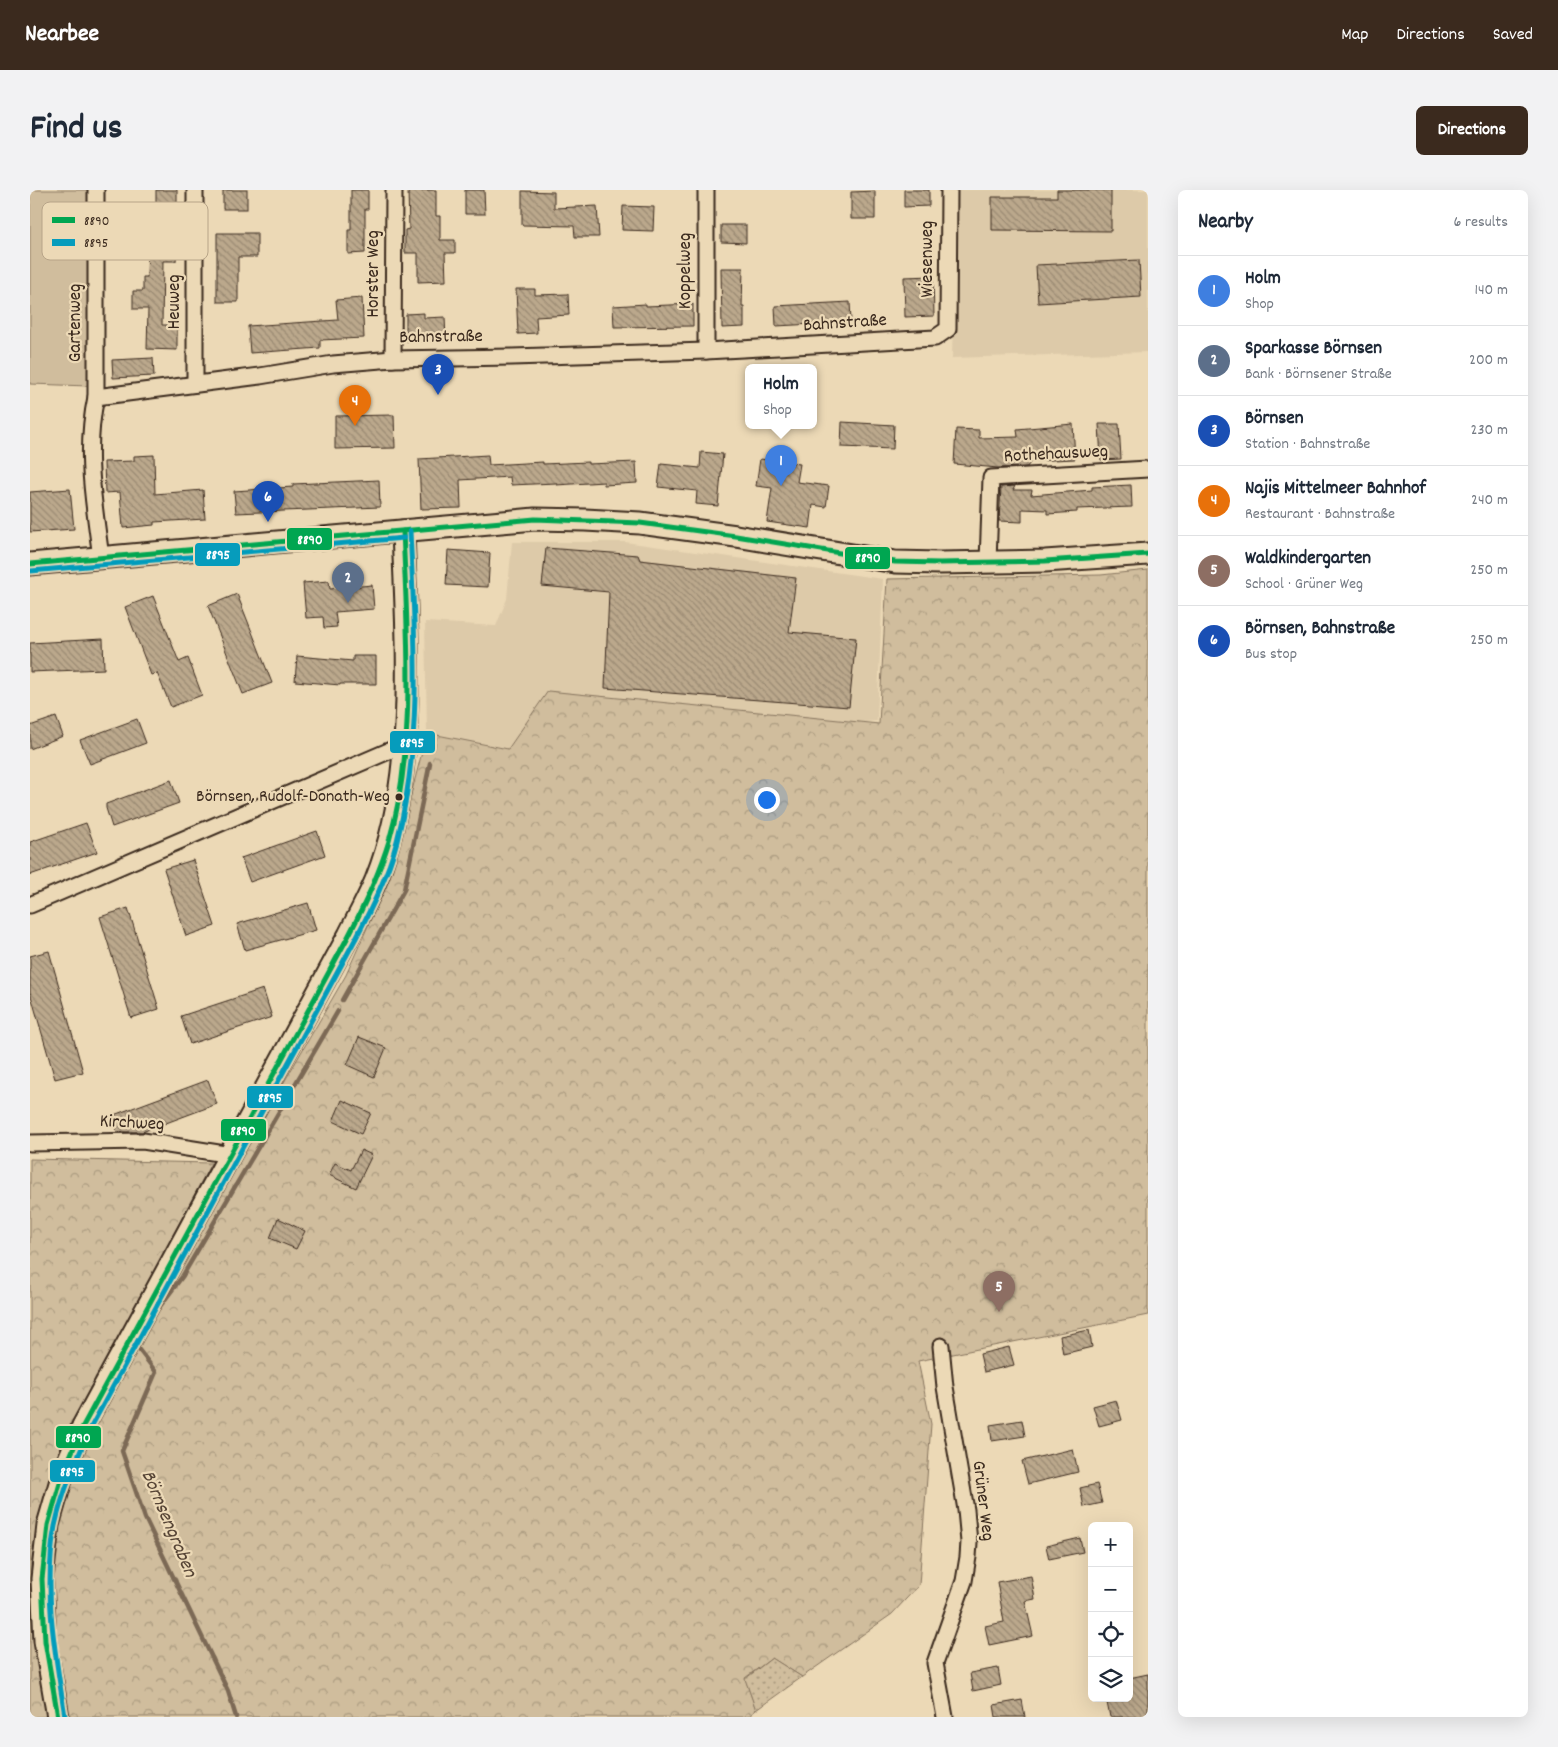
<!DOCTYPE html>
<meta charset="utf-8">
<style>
body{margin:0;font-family:Dekko,sans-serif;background:#f2f2f3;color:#1f2937}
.controls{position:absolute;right:15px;bottom:15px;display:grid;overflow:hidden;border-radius:8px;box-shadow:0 5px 20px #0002}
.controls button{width:45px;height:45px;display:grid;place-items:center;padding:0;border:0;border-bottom:1px solid #e0e1e3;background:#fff;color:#1f2937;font:25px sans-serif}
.you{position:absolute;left:736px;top:609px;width:18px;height:18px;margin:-12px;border:4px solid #fff;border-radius:50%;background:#1a73e8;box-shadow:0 0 0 8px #1a73e833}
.badge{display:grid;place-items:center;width:32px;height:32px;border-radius:50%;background:#3b2a1e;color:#fff;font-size:16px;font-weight:700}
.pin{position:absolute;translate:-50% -41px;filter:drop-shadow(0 1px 2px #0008)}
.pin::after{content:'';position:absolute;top:26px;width:18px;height:15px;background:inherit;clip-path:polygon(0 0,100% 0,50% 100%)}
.popup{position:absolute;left:715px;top:174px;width:72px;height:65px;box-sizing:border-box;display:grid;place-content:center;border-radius:8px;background:#fff;filter:drop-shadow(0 1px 4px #0005);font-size:16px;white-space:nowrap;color:#747a83}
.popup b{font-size:19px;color:#1f2937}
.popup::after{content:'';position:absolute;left:50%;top:100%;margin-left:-10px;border:10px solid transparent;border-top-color:#fff}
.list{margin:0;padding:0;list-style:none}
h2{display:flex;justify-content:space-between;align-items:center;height:65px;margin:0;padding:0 20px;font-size:21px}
h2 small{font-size:16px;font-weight:400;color:#747a83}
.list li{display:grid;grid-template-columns:32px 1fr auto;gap:15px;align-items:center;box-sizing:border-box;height:70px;padding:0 20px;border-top:1px solid #e0e1e3}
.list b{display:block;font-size:19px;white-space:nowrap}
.list p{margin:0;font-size:16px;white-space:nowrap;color:#747a83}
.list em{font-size:16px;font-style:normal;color:#747a83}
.icon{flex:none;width:28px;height:28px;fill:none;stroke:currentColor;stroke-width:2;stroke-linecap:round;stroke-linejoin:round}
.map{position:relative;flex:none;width:1118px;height:1527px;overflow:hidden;border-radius:8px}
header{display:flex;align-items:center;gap:30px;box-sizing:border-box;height:70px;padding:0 25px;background:#3b2a1e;color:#fff}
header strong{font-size:24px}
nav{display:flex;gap:28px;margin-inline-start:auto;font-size:18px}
.intro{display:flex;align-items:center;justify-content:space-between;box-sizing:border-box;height:120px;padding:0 30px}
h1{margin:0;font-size:35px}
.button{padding:12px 22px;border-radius:8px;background:#3b2a1e;color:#fff;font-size:18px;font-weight:700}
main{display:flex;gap:30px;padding:0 30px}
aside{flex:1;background:#fff;border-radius:8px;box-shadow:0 5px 20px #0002}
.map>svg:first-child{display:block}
.built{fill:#ddcaa9}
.green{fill:#d0bd9d;stroke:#86745e}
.forest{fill:url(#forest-crowns);stroke:#86745e}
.park{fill:url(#park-dots);stroke:#86745e}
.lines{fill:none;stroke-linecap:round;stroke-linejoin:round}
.stream{stroke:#7b6955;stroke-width:4.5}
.building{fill:url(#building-back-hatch);stroke:#3b2a1e}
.street-casing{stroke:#3b2a1e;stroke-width:19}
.secondary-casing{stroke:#3b2a1e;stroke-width:25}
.street{stroke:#ecd9b6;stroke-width:15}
.secondary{stroke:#ecd9b6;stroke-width:21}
.bus-1-casing{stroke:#ecd9b6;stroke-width:9}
.bus-2-casing{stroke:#ecd9b6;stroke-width:9}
.bus-1{stroke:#00a651;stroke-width:5}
.bus-2{stroke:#069cbc;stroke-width:5}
.bus-dot{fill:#3b2a1e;stroke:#ecd9b6;stroke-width:2}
.labels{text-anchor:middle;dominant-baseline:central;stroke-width:4.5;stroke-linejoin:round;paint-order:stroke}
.bus-label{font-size:18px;fill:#3b2a1e;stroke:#ecd9b6;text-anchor:end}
.street-label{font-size:19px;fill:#3b2a1e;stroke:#ecd9b6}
.water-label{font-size:20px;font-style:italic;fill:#564435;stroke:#ecd9b6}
.key{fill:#ecd9b6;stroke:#b7a488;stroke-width:1}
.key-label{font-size:14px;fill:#3b2a1e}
.line-badge{stroke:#ecd9b6;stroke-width:2}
.badge-label{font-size:14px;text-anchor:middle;font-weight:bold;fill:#fff}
</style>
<header>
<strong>Nearbee</strong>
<nav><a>Map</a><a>Directions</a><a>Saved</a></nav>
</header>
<div class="intro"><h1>Find us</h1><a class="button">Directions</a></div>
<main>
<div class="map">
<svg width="1118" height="1527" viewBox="0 0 1118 1527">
<defs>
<pattern id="forest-crowns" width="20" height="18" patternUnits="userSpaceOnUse" patternTransform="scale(1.25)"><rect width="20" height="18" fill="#d0bd9d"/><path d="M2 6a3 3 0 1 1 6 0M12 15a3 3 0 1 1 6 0" fill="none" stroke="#aa9a7f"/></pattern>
<pattern id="park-dots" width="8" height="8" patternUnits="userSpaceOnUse" patternTransform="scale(1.25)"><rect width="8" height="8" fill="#d0bd9d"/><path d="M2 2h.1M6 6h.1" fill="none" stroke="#aa9a7f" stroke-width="1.8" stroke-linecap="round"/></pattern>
<pattern id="building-back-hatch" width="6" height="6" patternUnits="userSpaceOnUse" patternTransform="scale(1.25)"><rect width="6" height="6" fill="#bba88c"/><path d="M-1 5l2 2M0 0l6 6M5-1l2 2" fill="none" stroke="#998972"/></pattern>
</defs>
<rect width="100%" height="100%" fill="#ecd9b6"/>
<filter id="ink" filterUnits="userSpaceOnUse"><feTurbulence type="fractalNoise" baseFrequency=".02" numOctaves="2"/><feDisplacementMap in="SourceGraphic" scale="10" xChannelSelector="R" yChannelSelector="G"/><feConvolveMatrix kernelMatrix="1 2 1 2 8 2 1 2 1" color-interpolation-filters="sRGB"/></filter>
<g filter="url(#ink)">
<g class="built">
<polygon points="926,0 1118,0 1118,162 922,168"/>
<polygon points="482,352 595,352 853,389 847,531 478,559 397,543 395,432 466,436 477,409"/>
</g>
<polygon class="green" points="0,0 63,0 59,196 0,194"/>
<polygon class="forest" points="1118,380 1118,1125 888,1171 901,1234 889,1395 862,1424 772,1487 742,1468 715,1488 726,1520 718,1527 0,1527 0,969 181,973 110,1108 130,1112 168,1047 246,906 316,785 359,689 397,543 478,559 518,501 849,534 857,389 1071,385"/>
<polygon class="park" points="742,1468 772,1487 726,1520 715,1489"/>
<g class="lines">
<g class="stream">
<polyline points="403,558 405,545"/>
<polyline points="312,810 374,700 400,573"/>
<polyline points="128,1119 152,1087 308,821"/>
<polyline points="106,1156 126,1182 92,1261 115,1328 198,1501 206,1527"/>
</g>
</g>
<g class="building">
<polygon points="126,0 147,0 147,20 141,20 141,26 114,25 114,14 126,14"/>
<rect x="193" y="0" width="24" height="19"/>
<polygon points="321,0 338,0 338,19 335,19 335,63 318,64 318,40 321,40"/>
<polygon points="378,0 406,0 406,26 410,26 410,50 425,50 425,63 415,63 416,91 388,92 388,63 375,63 375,40 379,39"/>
<polygon points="435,0 454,0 455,24 435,24"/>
<polygon points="874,0 899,0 899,16 874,17"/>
<polygon points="1027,0 1081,0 1081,41 962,40 962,7 1027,7"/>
<polygon points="492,1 524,2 524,18 567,16 569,47 545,47 544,36 492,35"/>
<polygon points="845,1 845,29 821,29 821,2"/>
<polygon points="593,16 624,17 623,41 592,40"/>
<polygon points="691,35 716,35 716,53 691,52"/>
<polygon points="187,43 227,43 227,67 208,67 208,112 187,112"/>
<polygon points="118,53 147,53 146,71 133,71 132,135 147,135 147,160 117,159 118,119 103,119 103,101 113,101 113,87 117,87"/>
<polygon points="1109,70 1111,107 1008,113 1006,75"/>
<polygon points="691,78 713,78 712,117 714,117 714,137 692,138"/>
<polygon points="903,86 904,126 875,127 874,87"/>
<polygon points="486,99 505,99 505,105 538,104 539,125 506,127 507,143 488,144"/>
<polygon points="332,108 334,148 290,150 290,158 220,163 218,136 308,130 306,110"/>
<polygon points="820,112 821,132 746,136 745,116"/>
<polygon points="616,114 616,116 663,114 663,136 584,137 583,116"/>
<polygon points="394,123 394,128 415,127 416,151 376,151 376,124"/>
<polygon points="123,168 124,186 83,188 82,170"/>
<polygon points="364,225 365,258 305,259 305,226"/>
<polygon points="812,232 864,235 863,259 811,257"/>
<polygon points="1043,234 1045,269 1001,271 997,277 968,278 924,274 926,239 949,240 949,248 988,247 987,239"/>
<polygon points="1069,234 1089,234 1091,269 1071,270"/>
<polygon points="671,262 693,264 688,316 666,314 667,301 628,297 631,274 670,278"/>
<polygon points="124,265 125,304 173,300 175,329 124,332 124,335 93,338 90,302 75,303 74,272 104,271 104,266"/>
<polygon points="458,265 459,275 513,272 513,274 558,272 558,274 606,272 607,293 574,295 574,292 526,295 526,293 481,295 480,287 430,290 431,318 391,319 389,269"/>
<polygon points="730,269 770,274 767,292 799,296 796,317 783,315 780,338 737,332 742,298 726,296"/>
<polygon points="349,290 350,317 206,323 204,301 263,297 263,294"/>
<polygon points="1101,295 1102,317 1047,319 1047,322 1017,324 1017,320 992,319 992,332 969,331 971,297 985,296 983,300 1002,300 1001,305 1062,300 1062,297"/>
<polygon points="40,299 44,339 0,342 0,302"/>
<polygon points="516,358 608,365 610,370 766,388 759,442 826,448 819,517 575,498 579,402 512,396"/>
<polygon points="418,360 460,363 458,397 416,395"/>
<polygon points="299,391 300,399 342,395 344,419 305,422 307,437 294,438 293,427 276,428 273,393"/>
<polygon points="207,404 242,493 213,504 178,416"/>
<polygon points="123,406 149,472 158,468 172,505 141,517 127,483 121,485 95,417"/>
<polygon points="73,449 74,479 0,482 0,453"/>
<polygon points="267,466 323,471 323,466 346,466 346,494 310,494 310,495 265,491"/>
<polygon points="26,527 33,546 0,559 0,536"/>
<polygon points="107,529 116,553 60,574 50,550"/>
<polygon points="141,590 149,613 82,637 76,618 76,614"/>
<polygon points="56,633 67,662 0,685 0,652"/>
<polygon points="287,641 295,665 220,692 211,668"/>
<polygon points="163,670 185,736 156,746 134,679"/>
<polygon points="278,713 286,740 215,760 207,734"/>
<polygon points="98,718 129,819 101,828 70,727"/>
<polygon points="19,761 53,882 25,889 0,802 0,766"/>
<polygon points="233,799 242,827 160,854 151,826"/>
<polygon points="329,847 356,858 344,887 317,875"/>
<polygon points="178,890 187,914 112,942 87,942 81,926"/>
<polygon points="312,910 341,923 331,944 303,931"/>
<polygon points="331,960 342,965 326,998 299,985 305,973 321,980"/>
<polygon points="248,1028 275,1041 266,1059 240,1048"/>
<polygon points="1059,1140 1062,1157 1033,1164 1030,1146"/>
<polygon points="979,1157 984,1175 954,1182 950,1164"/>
<polygon points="1086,1210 1092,1230 1069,1236 1063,1216"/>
<polygon points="992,1230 995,1246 962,1251 960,1235"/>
<polygon points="1043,1259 1048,1282 998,1294 992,1271"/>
<polygon points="1067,1294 1072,1313 1054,1317 1050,1298"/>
<polygon points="1050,1348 1053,1362 1019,1369 1016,1356"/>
<polygon points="1001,1386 1005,1409 995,1411 1003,1446 959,1455 955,1436 974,1432 967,1392"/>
<polygon points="968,1478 971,1495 943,1501 940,1483"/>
<polygon points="1118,1484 1118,1527 1080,1527 1076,1508 1099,1508 1099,1488"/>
<polygon points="992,1510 995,1527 966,1527 964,1515"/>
</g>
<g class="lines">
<g class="street-casing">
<g id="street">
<polyline points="66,0 66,207"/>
<polyline points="676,161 676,0"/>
<polyline points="363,169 364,0"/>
<polyline points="165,194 165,0"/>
<path d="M 71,368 C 64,312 54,263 66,207 L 230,186 L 303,174 L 363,169 L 482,167 L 676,161 L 905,148 L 918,139 L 919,0"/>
<polyline points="958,372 961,288 1118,279"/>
<polyline points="0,715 361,560 374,557"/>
<polyline points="0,953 113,951 201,965"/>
<polyline points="911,1156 915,1197 936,1320 939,1352 938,1367 934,1391 905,1473 915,1527"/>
</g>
</g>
<g class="secondary-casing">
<g id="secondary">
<polyline points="0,374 505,329 555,330 610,333 706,346 865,372 910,373 1015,371 1118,364"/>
<path d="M 28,1527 L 15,1451 L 12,1389 L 18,1335 L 33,1283 L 53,1236 L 319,745 C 328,727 338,709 346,690 C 388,586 377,451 373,341"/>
</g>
</g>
<use href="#street" class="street"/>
<use href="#secondary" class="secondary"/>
<g class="bus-1-casing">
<g id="bus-1">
<polyline points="0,374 505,329 610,333 706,346 865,372 910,373 1015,371 1118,364"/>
<path d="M 28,1527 L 15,1451 L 12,1389 L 18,1335 L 33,1283 L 53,1236 L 319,745 C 335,714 349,684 359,651 C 387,556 377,439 373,341"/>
</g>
</g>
<g class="bus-2-casing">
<g id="bus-2">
<polyline points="1,381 374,348"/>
<path d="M 35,1526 C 25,1463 13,1400 25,1336 C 32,1303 46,1271 60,1239 L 326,748 C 342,717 358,685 367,651 C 393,550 385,444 380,341"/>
</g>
</g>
<use href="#bus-1" class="bus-1"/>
<use href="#bus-2" class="bus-2"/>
</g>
</g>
<circle class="bus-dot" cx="369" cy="607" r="4.5"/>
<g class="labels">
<g class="bus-label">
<text x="360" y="607">Börnsen, Rudolf-Donath-Weg</text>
</g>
<g class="street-label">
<text transform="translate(898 69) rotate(-90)">Wiesenweg</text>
<text transform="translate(656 81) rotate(-90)">Koppelweg</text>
<text transform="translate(344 84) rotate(-90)">Horster Weg</text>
<text transform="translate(145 112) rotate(-90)">Heuweg</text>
<text transform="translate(46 133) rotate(-90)">Gartenweg</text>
<text transform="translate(815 134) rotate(-4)">Bahnstraße</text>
<text transform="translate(411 148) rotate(-1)">Bahnstraße</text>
<text transform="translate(1026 265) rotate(-3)">Rothehausweg</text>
<text transform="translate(102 934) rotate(3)">Kirchweg</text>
<text transform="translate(952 1311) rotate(83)">Grüner Weg</text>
</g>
<g class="water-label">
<text transform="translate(138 1334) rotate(67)">Börnsengraben</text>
</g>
</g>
<rect x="12" y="12" width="166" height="58" rx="8" class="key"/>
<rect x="22" y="27" width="23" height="6" fill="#00a651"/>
<rect x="22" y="49" width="23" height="7" fill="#069cbc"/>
<g class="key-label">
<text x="54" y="35">8890</text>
<text x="54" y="57">8895</text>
</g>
<g class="line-badge">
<rect x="256" y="337" width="47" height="24" rx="5" fill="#00a651"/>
<rect x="164" y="352" width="47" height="25" rx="5" fill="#069cbc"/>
<rect x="814" y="356" width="47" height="24" rx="5" fill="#00a651"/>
<rect x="359" y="540" width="47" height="24" rx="5" fill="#069cbc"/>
<rect x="216" y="895" width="48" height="24" rx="5" fill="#069cbc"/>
<rect x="190" y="928" width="47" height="24" rx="5" fill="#00a651"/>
<rect x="25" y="1235" width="47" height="24" rx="5" fill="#00a651"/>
<rect x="19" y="1269" width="47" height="24" rx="5" fill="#069cbc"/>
</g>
<g class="badge-label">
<text x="280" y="354">8890</text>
<text x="188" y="369">8895</text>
<text x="838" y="372">8890</text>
<text x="382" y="557">8895</text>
<text x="240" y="912">8895</text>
<text x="213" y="945">8890</text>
<text x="48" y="1252">8890</text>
<text x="42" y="1286">8895</text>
</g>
</svg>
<div class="controls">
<button>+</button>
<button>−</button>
<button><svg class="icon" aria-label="locate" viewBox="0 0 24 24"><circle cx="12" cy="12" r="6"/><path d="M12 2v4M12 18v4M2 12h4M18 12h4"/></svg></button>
<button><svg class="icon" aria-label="layers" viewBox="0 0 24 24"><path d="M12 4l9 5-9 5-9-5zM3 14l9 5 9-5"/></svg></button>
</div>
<div class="you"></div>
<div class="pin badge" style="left:751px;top:296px;background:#3f7fe0">1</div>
<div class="popup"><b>Holm</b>Shop</div>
<div class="pin badge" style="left:318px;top:413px;background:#5c6f8a">2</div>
<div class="pin badge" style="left:408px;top:205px;background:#1a4fb4">3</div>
<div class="pin badge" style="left:325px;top:236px;background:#e8710a">4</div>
<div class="pin badge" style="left:969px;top:1122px;background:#8d6e63">5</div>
<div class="pin badge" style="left:238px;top:332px;background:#1a4fb4">6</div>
</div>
<aside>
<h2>Nearby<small>6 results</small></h2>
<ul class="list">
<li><span class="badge" style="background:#3f7fe0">1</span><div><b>Holm</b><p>Shop</p></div><em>140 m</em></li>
<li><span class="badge" style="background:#5c6f8a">2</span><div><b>Sparkasse Börnsen</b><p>Bank · Börnsener Straße</p></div><em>200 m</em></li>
<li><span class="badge" style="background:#1a4fb4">3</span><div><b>Börnsen</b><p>Station · Bahnstraße</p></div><em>230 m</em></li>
<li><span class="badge" style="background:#e8710a">4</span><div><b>Najis Mittelmeer Bahnhof</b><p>Restaurant · Bahnstraße</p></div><em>240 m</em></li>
<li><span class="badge" style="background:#8d6e63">5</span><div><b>Waldkindergarten</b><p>School · Grüner Weg</p></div><em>250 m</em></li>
<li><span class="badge" style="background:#1a4fb4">6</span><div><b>Börnsen, Bahnstraße</b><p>Bus stop</p></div><em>250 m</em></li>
</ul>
</aside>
</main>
